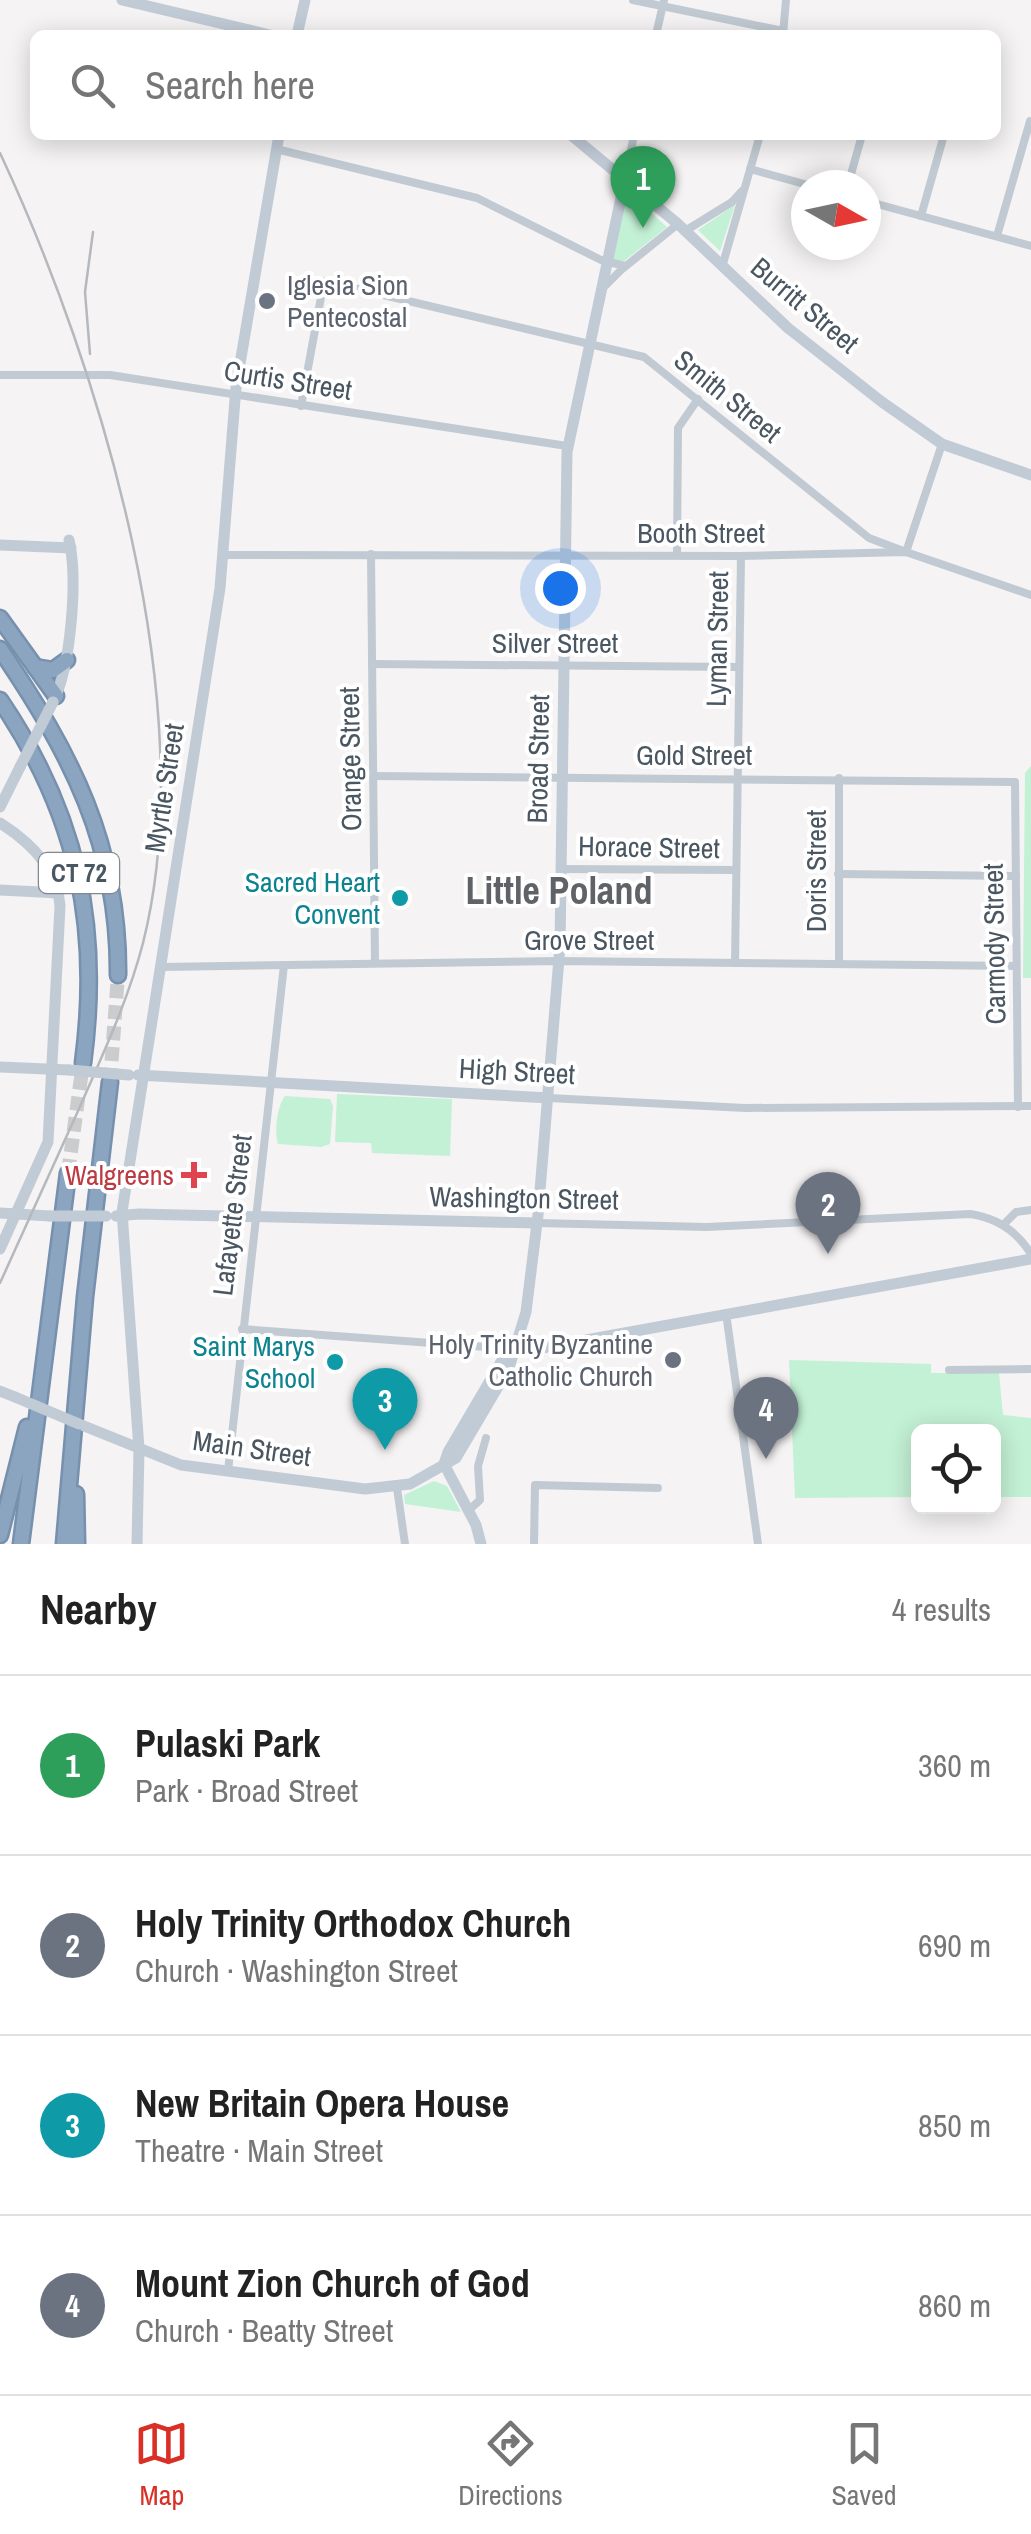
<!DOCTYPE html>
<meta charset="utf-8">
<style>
body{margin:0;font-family:"Archivo Narrow",sans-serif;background:#f2f2f2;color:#222}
.controls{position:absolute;right:30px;bottom:30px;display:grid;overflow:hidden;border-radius:15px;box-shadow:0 5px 25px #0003}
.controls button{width:90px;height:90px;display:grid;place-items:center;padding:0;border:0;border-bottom:2px solid #e0e0e0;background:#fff;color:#222;font:50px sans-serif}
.compass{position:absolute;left:791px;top:170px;width:90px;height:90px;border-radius:50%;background:#fff;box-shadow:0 5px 25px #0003;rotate:99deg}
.you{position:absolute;left:560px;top:588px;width:35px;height:35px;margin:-25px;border:8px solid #fff;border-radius:50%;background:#1a73e8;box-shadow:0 0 0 15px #1a73e833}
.badge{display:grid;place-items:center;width:65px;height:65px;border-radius:50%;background:#d93025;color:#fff;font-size:32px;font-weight:700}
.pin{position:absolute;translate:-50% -82px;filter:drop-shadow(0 2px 5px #0008)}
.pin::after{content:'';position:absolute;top:52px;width:35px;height:30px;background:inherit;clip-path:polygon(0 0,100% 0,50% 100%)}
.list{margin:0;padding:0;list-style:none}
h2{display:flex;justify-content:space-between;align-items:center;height:130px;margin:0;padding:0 40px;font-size:42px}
h2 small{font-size:32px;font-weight:400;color:#767676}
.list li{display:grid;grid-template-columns:65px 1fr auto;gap:30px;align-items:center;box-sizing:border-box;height:180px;padding:0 40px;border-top:2px solid #e0e0e0}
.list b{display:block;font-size:38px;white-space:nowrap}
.list p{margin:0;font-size:32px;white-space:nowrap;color:#767676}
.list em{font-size:32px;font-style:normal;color:#767676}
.icon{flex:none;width:55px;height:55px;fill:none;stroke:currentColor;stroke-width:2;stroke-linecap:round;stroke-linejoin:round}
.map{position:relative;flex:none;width:1031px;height:1544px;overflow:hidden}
.search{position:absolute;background:#fff;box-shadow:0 5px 25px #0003;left:30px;right:30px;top:30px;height:110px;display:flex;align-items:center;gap:25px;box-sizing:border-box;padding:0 35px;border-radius:15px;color:#767676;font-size:38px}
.sheet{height:850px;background:#fff}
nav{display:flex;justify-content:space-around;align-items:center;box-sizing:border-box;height:140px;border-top:2px solid #e0e0e0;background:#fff;font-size:28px;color:#767676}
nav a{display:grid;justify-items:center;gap:5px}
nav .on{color:#d93025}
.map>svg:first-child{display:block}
.green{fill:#c3f1d5}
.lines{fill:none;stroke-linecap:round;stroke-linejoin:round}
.highway-tunnel{stroke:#caccce;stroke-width:14;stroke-dasharray:14 7;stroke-linecap:butt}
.highway-casing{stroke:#7690ad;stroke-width:19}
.street{stroke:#c1cad2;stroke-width:8}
.secondary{stroke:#c1cbd6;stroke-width:11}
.highway{stroke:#8ba5c1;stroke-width:14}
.rail{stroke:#b5b8bd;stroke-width:2.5}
.secondary-bridge{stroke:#c1cbd6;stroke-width:11}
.worship-dot{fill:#6b7280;stroke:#fff;stroke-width:4}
.culture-dot{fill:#0f9aa8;stroke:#fff;stroke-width:4}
.health-dot{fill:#e0444e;stroke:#fff;stroke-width:4}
.labels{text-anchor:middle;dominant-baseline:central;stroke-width:8;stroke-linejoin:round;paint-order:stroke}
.shield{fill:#fff;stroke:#808990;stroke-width:2.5}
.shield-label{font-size:25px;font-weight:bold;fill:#4a5661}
.worship-label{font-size:28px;fill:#5b616d;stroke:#fff;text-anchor:start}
.street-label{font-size:28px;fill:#4a5661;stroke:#fff}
.culture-label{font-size:28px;fill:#0d838f;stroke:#fff;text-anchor:end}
.health-label{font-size:28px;fill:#be3a42;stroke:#fff;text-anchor:end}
.district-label{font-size:38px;font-weight:bold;fill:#5f6368;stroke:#fff}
</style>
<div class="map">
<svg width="1031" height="1544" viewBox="0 0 1031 1544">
<rect width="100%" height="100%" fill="#f5f3f3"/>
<g class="green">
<polygon points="627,192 667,227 623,262 612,261"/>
<polygon points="735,205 720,251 698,230"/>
<polygon points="1031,766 1031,978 1023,978 1025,773"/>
<polygon points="337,1094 452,1099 450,1156 372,1153 371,1143 335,1142"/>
<path d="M 285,1096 L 330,1099 L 333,1106 L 330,1144 L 321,1147 L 278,1144 C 274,1131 277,1106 285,1096 Z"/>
<polygon points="789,1360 931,1364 931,1373 999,1373 1003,1415 1031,1418 1031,1497 994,1497 994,1432 918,1432 918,1497 795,1498"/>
<polygon points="434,1481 447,1486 461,1512 405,1504 404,1495"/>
</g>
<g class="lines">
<g class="highway-tunnel">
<polyline points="110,1082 118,975"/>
<polyline points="68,1173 83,1063"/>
</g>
<g class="highway-casing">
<g id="highway">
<polyline points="0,618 56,696"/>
<path d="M 0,649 C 71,754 119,844 118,975"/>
<polyline points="35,667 53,670 67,660"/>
<path d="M 0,700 C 78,815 101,927 83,1063"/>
<polyline points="76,1494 77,1544"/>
<polyline points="0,1535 27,1427"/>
<polyline points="21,1544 68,1173"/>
<polyline points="64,1544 85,1297 110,1082"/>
</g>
</g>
<g class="street">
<polyline points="633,0 783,31"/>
<polyline points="656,35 664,0"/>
<polyline points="783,35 786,0"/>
<polyline points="276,149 477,198 601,260 625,266"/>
<polyline points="750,169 808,185"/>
<polyline points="625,179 634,135"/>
<polyline points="848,185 862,135"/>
<polyline points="866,201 1031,246"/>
<polyline points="921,216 944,135"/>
<polyline points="685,231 732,202 742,191"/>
<polyline points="997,236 1030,121"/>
<polyline points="722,267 760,135"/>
<polyline points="605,286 621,270 678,224"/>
<polyline points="0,375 110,375 567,446"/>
<polyline points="301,406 324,281 644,357 869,538 906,552 942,444"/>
<polyline points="371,554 375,963"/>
<polyline points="223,555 741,556 906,552 1031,595"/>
<polyline points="677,555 678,428 698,399"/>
<polyline points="372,664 738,667"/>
<polyline points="373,776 1015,782 1018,1107"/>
<polyline points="839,778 839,964"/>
<polyline points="561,869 736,870"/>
<polyline points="838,874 1016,876"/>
<polyline points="735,963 741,556"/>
<polyline points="162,967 559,961 1016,966"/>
<polyline points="549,1098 745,1108 1031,1106"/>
<path d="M 537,1223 L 707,1227 L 970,1214 C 997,1218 1017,1231 1031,1254"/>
<polyline points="1003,1225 1016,1212 1031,1210"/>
<polyline points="726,1313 758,1544"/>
<polyline points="242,1329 512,1349"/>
<polyline points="949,1370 1031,1369"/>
<polyline points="228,1471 284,965"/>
<polyline points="397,1488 405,1544"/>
<polyline points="469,1510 480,1500 478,1466 486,1438"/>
<polyline points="534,1544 535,1485 658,1488"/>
</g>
<g class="secondary">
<polyline points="122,0 270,35"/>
<polyline points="297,35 305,0"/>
<polyline points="571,135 678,224 788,328 882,402 942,444 1031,475"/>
<polyline points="0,545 71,548"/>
<path d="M 53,702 C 71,667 78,579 69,540"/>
<polyline points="0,807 20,767"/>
<path d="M 0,823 C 30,842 58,868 60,906 L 48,1142 L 0,1249"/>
<polyline points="0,890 59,893"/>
<polyline points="0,1067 69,1070"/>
<polyline points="138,1075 549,1098"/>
<polyline points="0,1213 50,1216"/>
<polyline points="116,1216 139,1214 537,1223"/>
<polyline points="513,1349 542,1348 1031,1259"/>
<polyline points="0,1391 15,1397"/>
<polyline points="79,1424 181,1465 365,1489 410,1484 456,1458 509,1368 526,1312 538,1215 560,946 567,452 625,179"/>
<polyline points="444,1464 448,1452 501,1362 513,1349"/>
<polyline points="444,1464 476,1525 481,1544"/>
<polyline points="137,1544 139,1449 122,1212 220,588 236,387 279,135"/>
</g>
<use href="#highway" class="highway"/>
<g class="rail">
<path d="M 0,153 C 101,369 203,706 143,943 C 128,1001 102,1056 78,1111 C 52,1169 26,1226 0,1283"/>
<polyline points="90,354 85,292 93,232"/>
</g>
<g class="secondary-bridge">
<polyline points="20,767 53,702"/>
<polyline points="69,1070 129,1075"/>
<polyline points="50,1216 106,1216"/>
<polyline points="15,1397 79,1424"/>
</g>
</g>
<g class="worship-dot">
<circle cx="267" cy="301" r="10"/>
<circle cx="673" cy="1360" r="10"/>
</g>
<g class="culture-dot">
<circle cx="400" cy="898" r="10"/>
<circle cx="335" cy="1362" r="10"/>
</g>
<path class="health-dot" d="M189 1160h10v10h10v10h-10v10h-10v-10h-10v-10h10z"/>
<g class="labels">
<rect class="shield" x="39" y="853" width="80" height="40" rx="8"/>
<g class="shield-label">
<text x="79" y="873">CT 72</text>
</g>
<g class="worship-label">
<text x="287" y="285">Iglesia Sion<tspan x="287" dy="32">Pentecostal</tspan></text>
<text x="653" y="1344" text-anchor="end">Holy Trinity Byzantine<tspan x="653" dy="32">Catholic Church</tspan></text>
</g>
<g class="street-label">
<text transform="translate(805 305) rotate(40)">Burritt Street</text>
<text transform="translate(288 380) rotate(9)">Curtis Street</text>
<text transform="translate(728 396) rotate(39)">Smith Street</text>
<text x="701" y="533">Booth Street</text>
<text transform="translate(717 639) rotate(-89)">Lyman Street</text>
<text x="555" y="643">Silver Street</text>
<text x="694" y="755">Gold Street</text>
<text transform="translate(350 759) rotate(-91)">Orange Street</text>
<text transform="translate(538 759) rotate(-89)">Broad Street</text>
<text transform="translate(164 788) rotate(-81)">Myrtle Street</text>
<text transform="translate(649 847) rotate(1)">Horace Street</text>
<text transform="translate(816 871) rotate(-90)">Doris Street</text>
<text x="589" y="940">Grove Street</text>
<text transform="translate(994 944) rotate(-91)">Carmody Street</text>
<text transform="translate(517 1071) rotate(3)">High Street</text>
<text transform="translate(524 1198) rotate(1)">Washington Street</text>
<text transform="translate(232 1215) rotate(-83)">Lafayette Street</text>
<text transform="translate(252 1448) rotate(8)">Main Street</text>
</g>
<g class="culture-label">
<text x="380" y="882">Sacred Heart<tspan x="380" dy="32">Convent</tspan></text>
<text x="315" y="1346">Saint Marys<tspan x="315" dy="32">School</tspan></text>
</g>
<g class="health-label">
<text x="174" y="1175">Walgreens</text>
</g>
<g class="district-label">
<text x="559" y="890">Little Poland</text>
</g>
</g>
</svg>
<div class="controls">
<button><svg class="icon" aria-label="locate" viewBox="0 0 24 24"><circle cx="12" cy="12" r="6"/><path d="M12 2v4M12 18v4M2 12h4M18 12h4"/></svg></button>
</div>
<svg class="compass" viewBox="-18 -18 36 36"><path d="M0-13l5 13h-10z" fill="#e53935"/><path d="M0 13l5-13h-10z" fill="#767676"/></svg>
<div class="you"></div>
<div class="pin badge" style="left:643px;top:228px;background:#2e9e5b">1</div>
<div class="pin badge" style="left:828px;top:1254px;background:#6b7280">2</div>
<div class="pin badge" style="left:385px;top:1450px;background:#0f9aa8">3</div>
<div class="pin badge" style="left:766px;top:1459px;background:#6b7280">4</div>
<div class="search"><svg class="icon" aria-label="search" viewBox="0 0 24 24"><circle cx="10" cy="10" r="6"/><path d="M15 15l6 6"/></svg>Search here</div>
</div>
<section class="sheet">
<h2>Nearby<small>4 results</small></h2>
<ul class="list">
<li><span class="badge" style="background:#2e9e5b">1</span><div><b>Pulaski Park</b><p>Park · Broad Street</p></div><em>360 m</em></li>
<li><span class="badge" style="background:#6b7280">2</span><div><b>Holy Trinity Orthodox Church</b><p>Church · Washington Street</p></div><em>690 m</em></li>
<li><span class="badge" style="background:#0f9aa8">3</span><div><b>New Britain Opera House</b><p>Theatre · Main Street</p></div><em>850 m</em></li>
<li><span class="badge" style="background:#6b7280">4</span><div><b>Mount Zion Church of God</b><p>Church · Beatty Street</p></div><em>860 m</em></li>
</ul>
</section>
<nav>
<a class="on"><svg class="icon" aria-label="map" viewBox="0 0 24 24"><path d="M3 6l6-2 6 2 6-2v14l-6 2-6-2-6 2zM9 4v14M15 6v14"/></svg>Map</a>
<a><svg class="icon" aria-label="directions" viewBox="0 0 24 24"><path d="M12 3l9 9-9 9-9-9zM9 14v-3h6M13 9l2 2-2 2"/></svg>Directions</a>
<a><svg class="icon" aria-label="saved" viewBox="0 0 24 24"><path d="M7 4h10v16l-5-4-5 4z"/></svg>Saved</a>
</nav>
